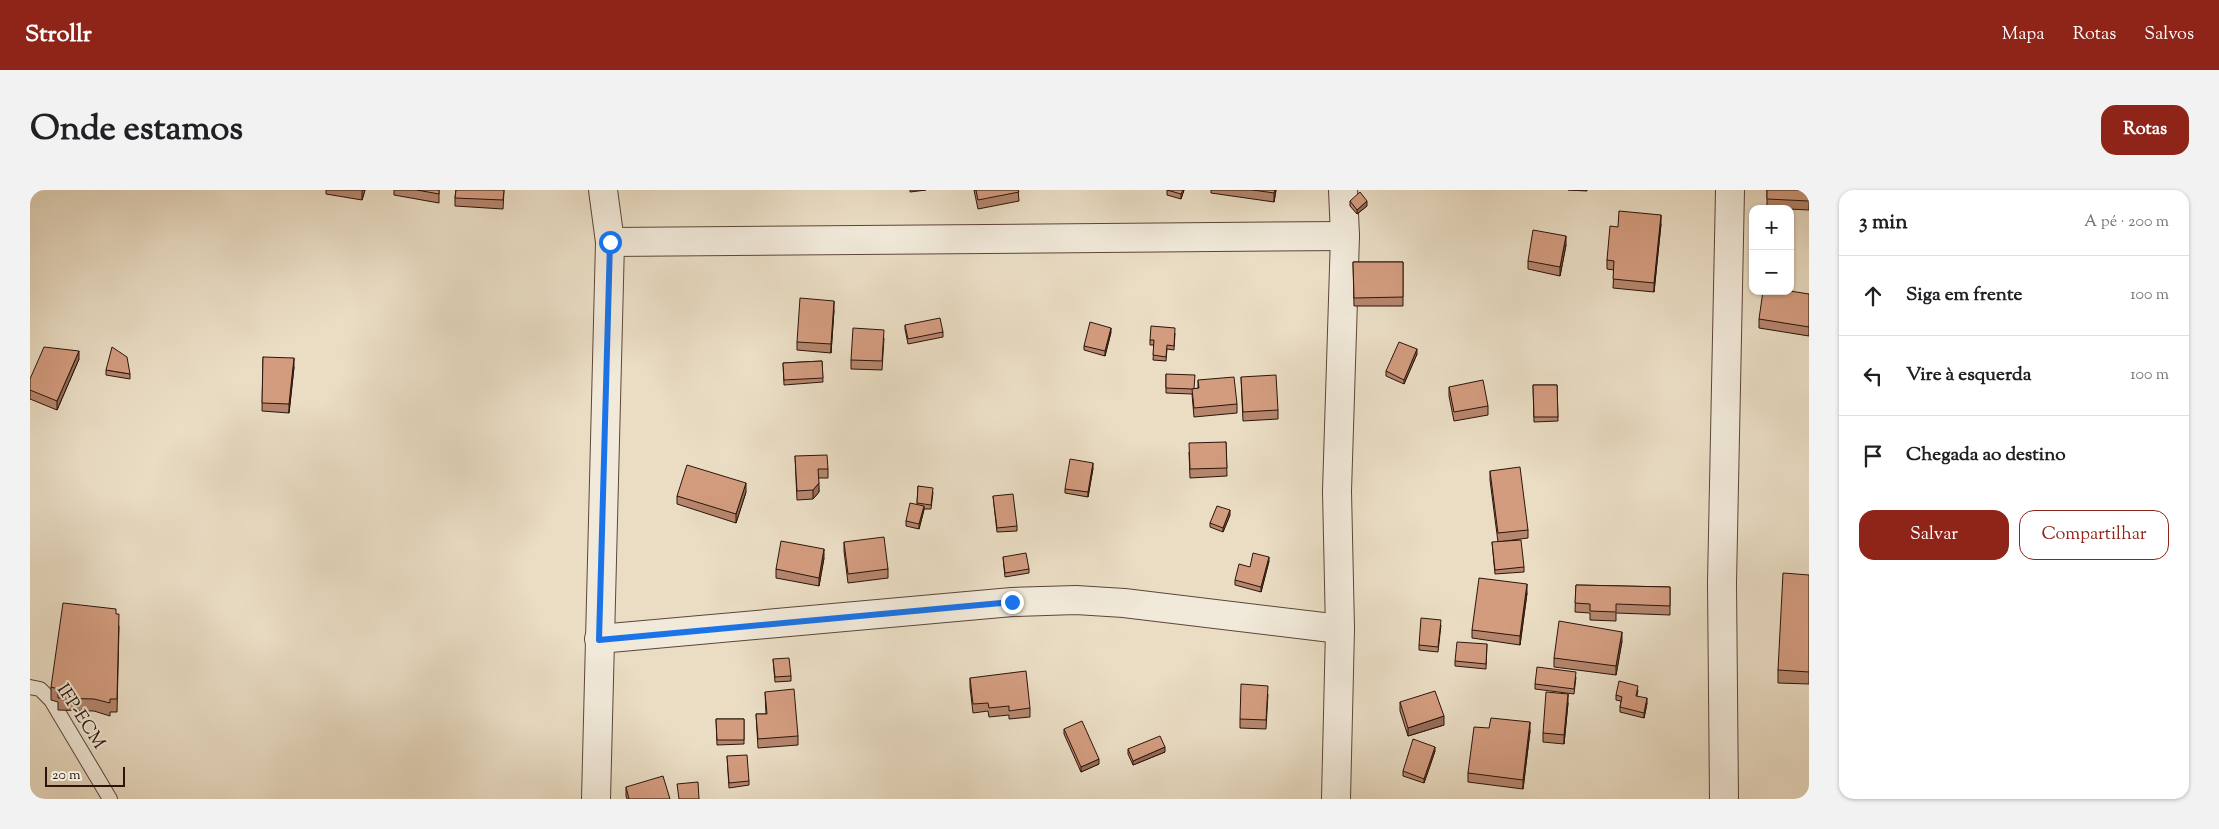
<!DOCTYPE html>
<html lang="pt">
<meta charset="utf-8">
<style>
body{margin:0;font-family:"Sorts Mill Goudy",serif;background:#f2f2f2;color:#202124}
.controls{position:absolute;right:15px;top:15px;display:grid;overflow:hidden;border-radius:10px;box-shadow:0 1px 4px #0004}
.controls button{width:45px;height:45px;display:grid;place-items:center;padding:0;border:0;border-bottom:1px solid #e0e0e0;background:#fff;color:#202124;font:25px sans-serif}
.scale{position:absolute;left:15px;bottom:12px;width:80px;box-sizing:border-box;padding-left:5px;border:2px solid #2c140b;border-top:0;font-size:14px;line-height:18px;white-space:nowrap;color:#2c140b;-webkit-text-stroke:4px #f1e9d9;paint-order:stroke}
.stop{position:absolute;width:15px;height:15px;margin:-11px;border:4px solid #1a73e8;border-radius:50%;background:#fff}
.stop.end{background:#1a73e8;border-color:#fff;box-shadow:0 1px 5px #0008}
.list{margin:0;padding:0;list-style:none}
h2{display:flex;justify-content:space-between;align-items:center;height:65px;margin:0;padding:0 20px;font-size:21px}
h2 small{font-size:16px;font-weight:400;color:#757577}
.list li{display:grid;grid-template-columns:32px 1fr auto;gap:15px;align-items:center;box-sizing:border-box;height:80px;padding:0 20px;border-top:1px solid #e0e0e0}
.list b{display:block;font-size:19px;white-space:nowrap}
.list em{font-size:16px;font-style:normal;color:#757577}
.actions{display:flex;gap:10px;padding:15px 20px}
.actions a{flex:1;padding:11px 0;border:1px solid #8f2418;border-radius:15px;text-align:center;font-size:18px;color:#8f2418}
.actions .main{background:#8f2418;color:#fff}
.icon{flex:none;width:28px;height:28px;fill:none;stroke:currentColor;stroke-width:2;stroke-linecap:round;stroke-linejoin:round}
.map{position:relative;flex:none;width:1779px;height:609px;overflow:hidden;border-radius:15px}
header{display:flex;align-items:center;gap:30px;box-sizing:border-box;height:70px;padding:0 25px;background:#8f2418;color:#fff}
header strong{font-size:24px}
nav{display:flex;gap:28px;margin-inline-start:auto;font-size:18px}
.intro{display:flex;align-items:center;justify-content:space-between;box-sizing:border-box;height:120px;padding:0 30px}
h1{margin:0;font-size:35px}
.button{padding:12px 22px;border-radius:15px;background:#8f2418;color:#fff;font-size:18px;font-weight:700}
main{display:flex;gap:30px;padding:0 30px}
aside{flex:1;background:#fff;border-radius:15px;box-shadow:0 1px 4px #0004}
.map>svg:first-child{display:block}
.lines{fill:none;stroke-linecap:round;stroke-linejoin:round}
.service-casing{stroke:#5c4639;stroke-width:16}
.minor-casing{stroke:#5c4639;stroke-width:30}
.service{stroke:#f1e9d9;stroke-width:14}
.minor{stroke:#f1e9d9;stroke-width:28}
.wall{fill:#b5866d;stroke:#2c140b}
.shaded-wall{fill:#946d59;stroke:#2c140b}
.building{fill:#d39c7f;stroke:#2c140b}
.route{stroke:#1a73e8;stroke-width:6}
.labels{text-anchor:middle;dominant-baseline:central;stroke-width:4;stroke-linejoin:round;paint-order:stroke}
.street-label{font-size:18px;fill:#2c140b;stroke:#f1e9d9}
</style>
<header>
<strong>Strollr</strong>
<nav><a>Mapa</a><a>Rotas</a><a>Salvos</a></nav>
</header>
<div class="intro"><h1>Onde estamos</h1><a class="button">Rotas</a></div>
<main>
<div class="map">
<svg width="1779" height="609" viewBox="0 0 1779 609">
<rect width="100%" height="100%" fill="#eaddc4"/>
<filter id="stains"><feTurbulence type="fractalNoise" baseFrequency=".004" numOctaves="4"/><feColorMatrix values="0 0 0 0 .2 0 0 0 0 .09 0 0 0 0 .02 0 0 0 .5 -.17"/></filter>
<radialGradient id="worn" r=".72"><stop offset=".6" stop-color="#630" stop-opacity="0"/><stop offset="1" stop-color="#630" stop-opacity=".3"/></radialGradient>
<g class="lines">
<g class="service-casing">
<polyline id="service" points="0,497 10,499 21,510 80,609"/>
</g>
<g class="minor-casing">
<g id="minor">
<polyline points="580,52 1315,46"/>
<polyline points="569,449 982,412 1046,410 1094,413 1310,439"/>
<polyline points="566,609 580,52 573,0"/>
<polyline points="1306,609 1310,439 1307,301 1315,46 1313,0"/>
<polyline points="1694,609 1692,393 1700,0"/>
</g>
</g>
<use href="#service" class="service"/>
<use href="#minor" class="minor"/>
</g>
<g class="wall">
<polygon points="296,0 335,0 332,10 296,4"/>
<polygon points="364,0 409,0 409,13 364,5"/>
<polygon points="426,0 474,0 473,19 425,16 425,8"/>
<polygon points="880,0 896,0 880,2"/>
<polygon points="944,0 988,0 989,11 948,19"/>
<polygon points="1137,0 1154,0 1151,9 1137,5"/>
<polygon points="1181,0 1246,0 1244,12 1181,3"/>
<polygon points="1538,0 1557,0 1557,1"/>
<polygon points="1737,0 1779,0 1779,20 1737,18"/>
<polygon points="1320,11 1337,16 1327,24 1320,16"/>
<polygon points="1631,34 1624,102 1583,98 1584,80 1577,79 1577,70 1588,37"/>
<polygon points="1536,55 1530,86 1498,79 1498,71"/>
<polygon points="1323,72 1373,72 1373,116 1324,116"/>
<polygon points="1779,104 1779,146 1729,138 1729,129"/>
<polygon points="804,120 801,163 767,160 767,152"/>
<polygon points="875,135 913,142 913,147 878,154 875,139"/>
<polygon points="1081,142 1075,166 1054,160 1054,156"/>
<polygon points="1145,143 1144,160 1137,159 1136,171 1123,170 1124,155 1120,155 1120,150"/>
<polygon points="854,148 852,180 821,179 821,170"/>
<polygon points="1387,164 1374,194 1356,186 1356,181"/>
<polygon points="233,167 264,177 259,223 232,221"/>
<polygon points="49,169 27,220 0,209 0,189"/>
<polygon points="792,171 793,192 754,195 753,173"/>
<polygon points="76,180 100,184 100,189 76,185"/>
<polygon points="1136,184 1164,199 1168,198 1168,190 1207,214 1207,223 1164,227 1162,204 1136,203"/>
<polygon points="1211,187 1248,220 1248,229 1213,231"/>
<polygon points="1503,195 1527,195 1528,231 1504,232"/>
<polygon points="1419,197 1458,216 1458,225 1424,231 1419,206"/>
<polygon points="1196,252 1197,286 1160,288 1159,262"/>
<polygon points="765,266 798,279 798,288 788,288 789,302 783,309 767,310"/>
<polygon points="1063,278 1058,307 1035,303 1035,299"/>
<polygon points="1460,281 1498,340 1498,348 1468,352 1460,290"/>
<polygon points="888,296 903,302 901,319 894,319 889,339 876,336 876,331 887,314"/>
<polygon points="716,302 706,333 647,314 647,306"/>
<polygon points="963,306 987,336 987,341 967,342"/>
<polygon points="1200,325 1193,342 1180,337 1180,333"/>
<polygon points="814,352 858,379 858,388 818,393 814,361"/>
<polygon points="1462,352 1494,377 1494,382 1465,384"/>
<polygon points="973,367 999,379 999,383 975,387"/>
<polygon points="794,368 789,396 746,388 746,379"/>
<polygon points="1239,371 1231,402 1205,395 1205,390 1220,377"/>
<polygon points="1779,385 1779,494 1748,493 1748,480"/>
<polygon points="1546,395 1640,397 1640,425 1586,423 1586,431 1560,430 1560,423 1545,422"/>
<polygon points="1497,403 1490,455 1442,448 1442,440"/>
<polygon points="86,424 89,437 87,522 80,522 80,526 64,521 28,520 28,512 21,510 21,497"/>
<polygon points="1411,435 1408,462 1389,460 1389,455"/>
<polygon points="1592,451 1586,485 1524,477 1524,468"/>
<polygon points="1457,454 1456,479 1425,476 1425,471"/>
<polygon points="743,469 761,486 761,491 745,492"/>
<polygon points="1546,487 1544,504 1505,499 1505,494"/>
<polygon points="940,488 1000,518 1000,527 979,529 979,525 959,527 958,521 943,523 940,497"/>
<polygon points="1608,500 1607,506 1617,513 1614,528 1590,522 1590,517 1591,511 1586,510 1586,505"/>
<polygon points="735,502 768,546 768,555 728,558 726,524 736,524"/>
<polygon points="1238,504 1236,539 1210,538 1210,529"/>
<polygon points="1370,512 1414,535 1378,546 1370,521"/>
<polygon points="1538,513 1534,554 1513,552 1513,543"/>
<polygon points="686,529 714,529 714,554 687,555"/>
<polygon points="1459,538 1500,541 1493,599 1438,592 1438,583"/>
<polygon points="1034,539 1069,574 1051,582 1034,544"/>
<polygon points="1098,559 1135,562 1103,575 1098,564"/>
<polygon points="1405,561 1394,593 1373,586 1373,581"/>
<polygon points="697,566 719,591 719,595 699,598"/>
<polygon points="596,597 640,609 597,609 596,606"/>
</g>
<g class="shaded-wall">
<polygon points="333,0 335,0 332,10 332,1"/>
<polygon points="1153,0 1154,0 1151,9 1151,4"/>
<polygon points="1245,0 1246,0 1244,12 1244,3"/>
<polygon points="1337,11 1337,16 1327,24 1327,20"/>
<polygon points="1631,25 1631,34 1624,102 1624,93"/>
<polygon points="1536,46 1536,55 1530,86 1530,77"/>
<polygon points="804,111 804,120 801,163 801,154"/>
<polygon points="1081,138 1081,142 1075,166 1075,161"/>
<polygon points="1387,159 1387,164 1374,194 1374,190"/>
<polygon points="49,161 49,169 27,220 27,211"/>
<polygon points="264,168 264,177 259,223 259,214"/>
<polygon points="1063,273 1063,278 1058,307 1058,302"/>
<polygon points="716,293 716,302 706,333 706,324"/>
<polygon points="789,293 789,302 783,309 783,300"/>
<polygon points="894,316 894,320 889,339 889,334"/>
<polygon points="1200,320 1200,325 1193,342 1193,338"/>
<polygon points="794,359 794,368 789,396 789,388"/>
<polygon points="1239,367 1239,371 1231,402 1231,397"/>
<polygon points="1497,394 1497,403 1490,455 1490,446"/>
<polygon points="1592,442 1592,451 1586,485 1586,476"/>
<polygon points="1538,504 1538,513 1534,554 1534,545"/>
<polygon points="1617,508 1617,513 1614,528 1614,523"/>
<polygon points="1414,526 1414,535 1378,546 1378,538"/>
<polygon points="1500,532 1500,541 1493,599 1493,590"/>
<polygon points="1135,557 1135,562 1103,575 1103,571"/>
<polygon points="1405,557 1405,561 1394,593 1394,589"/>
<polygon points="1069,569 1069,574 1051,582 1051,577"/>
</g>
<g class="building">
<polygon points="387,0 409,0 409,4"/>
<polygon points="426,0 474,0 473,10 425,8"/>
<polygon points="946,0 988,0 989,2 948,10"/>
<polygon points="1137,0 1153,0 1151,4"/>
<polygon points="1223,0 1245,0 1244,3"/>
<polygon points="1737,0 1779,0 1779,11 1737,9"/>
<polygon points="1330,2 1337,11 1327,20 1320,11"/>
<polygon points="1589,21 1631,25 1624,93 1583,89 1584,71 1577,70 1580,36 1588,37"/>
<polygon points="1503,40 1536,46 1530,77 1498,71"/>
<polygon points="1323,72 1373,72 1373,107 1324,108"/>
<polygon points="1733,101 1760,101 1779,104 1779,137 1729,129"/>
<polygon points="770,108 804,111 801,154 767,152"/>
<polygon points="910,128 913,142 878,149 875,135"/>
<polygon points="1060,132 1081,138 1075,161 1054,156"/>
<polygon points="1121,136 1145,138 1144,156 1137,155 1136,167 1123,165 1124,150 1120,150"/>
<polygon points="823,138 854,140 852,171 821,170"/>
<polygon points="1369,152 1387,159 1374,190 1356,181"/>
<polygon points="14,157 49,161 27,211 0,200 0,189"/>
<polygon points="82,157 97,167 100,184 76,180"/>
<polygon points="233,167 264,168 259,214 232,213"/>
<polygon points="792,171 793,188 754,190 753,173"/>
<polygon points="1136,184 1165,185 1164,199 1162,199 1136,198"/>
<polygon points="1246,185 1248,220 1213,222 1211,187"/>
<polygon points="1204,187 1207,214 1164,218 1162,199 1169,198 1168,190"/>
<polygon points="1453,190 1458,216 1424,222 1419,197"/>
<polygon points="1503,195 1527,195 1528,227 1504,227"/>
<polygon points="1196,252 1197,278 1160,279 1159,253"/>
<polygon points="797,265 798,279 788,279 789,293 783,300 767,301 765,266"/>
<polygon points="1040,269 1063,273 1058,302 1035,299"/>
<polygon points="657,275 716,293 706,324 647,306"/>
<polygon points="1490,277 1498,340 1468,343 1460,281"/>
<polygon points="888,296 903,298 901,315 887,313"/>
<polygon points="983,304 987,336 967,338 963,306"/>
<polygon points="880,313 894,316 889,334 876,331"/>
<polygon points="1187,316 1200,320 1193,338 1180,333"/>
<polygon points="854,347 858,379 818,384 814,352"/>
<polygon points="1491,350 1494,377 1465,380 1462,352"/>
<polygon points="751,351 794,359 789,388 746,379"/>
<polygon points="996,363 999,379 975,383 973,367"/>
<polygon points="1223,363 1239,367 1231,397 1205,390 1209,374 1220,377"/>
<polygon points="1753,383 1779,385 1779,482 1748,480"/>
<polygon points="1449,388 1497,394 1490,446 1442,440"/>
<polygon points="1546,395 1640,397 1640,416 1586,414 1586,422 1560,421 1560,414 1545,413"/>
<polygon points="33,413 86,419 86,424 89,424 87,509 80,509 80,513 64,509 28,508 28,499 21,497"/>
<polygon points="1391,428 1411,430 1408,457 1389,455"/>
<polygon points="1529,431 1592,442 1586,476 1524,468"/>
<polygon points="1427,452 1457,454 1456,474 1425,471"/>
<polygon points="759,468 761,486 745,487 743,469"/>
<polygon points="1507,477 1546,482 1544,499 1505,494"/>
<polygon points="996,481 1000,518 979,521 979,516 959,518 958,513 943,514 940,488"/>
<polygon points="1589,491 1608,496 1606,506 1617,508 1614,523 1590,517 1592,507 1586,505"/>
<polygon points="1211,494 1238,496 1236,530 1210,529"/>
<polygon points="764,499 768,546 728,549 726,524 737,524 735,502"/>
<polygon points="1405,501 1414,526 1378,538 1370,512"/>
<polygon points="1516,502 1538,504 1534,545 1513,543"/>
<polygon points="1461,528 1500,532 1493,590 1438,583 1444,537 1459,538"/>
<polygon points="686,529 714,529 714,550 687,550"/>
<polygon points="1052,531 1069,569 1051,577 1034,539"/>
<polygon points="1130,546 1135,557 1103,571 1098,559"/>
<polygon points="1383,549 1405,557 1394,589 1373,581"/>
<polygon points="717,565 719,591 699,593 697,566"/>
<polygon points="633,586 640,609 599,609 596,597"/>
<polygon points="668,592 669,609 649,609 647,594"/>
</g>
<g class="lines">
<polyline class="route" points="580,52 569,450 982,412"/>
</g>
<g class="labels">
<g class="street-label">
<text transform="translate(50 527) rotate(57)">IFP-ECM</text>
</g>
</g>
<rect width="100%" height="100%" filter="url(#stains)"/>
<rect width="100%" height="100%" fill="url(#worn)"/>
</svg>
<div class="controls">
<button>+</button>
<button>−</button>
</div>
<div class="scale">20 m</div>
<div class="stop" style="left:580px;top:52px"></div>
<div class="stop end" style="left:982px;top:412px"></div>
</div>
<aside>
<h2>3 min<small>A pé · 200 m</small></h2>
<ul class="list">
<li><svg class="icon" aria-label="ahead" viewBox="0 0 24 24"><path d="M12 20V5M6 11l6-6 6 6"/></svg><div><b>Siga em frente</b></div><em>100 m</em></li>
<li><svg class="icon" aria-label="left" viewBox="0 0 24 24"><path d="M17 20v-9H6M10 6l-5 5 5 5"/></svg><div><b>Vire à esquerda</b></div><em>100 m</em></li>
<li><svg class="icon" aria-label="arrive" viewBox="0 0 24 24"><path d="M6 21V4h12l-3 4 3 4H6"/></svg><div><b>Chegada ao destino</b></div></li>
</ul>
<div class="actions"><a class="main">Salvar</a><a>Compartilhar</a></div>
</aside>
</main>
